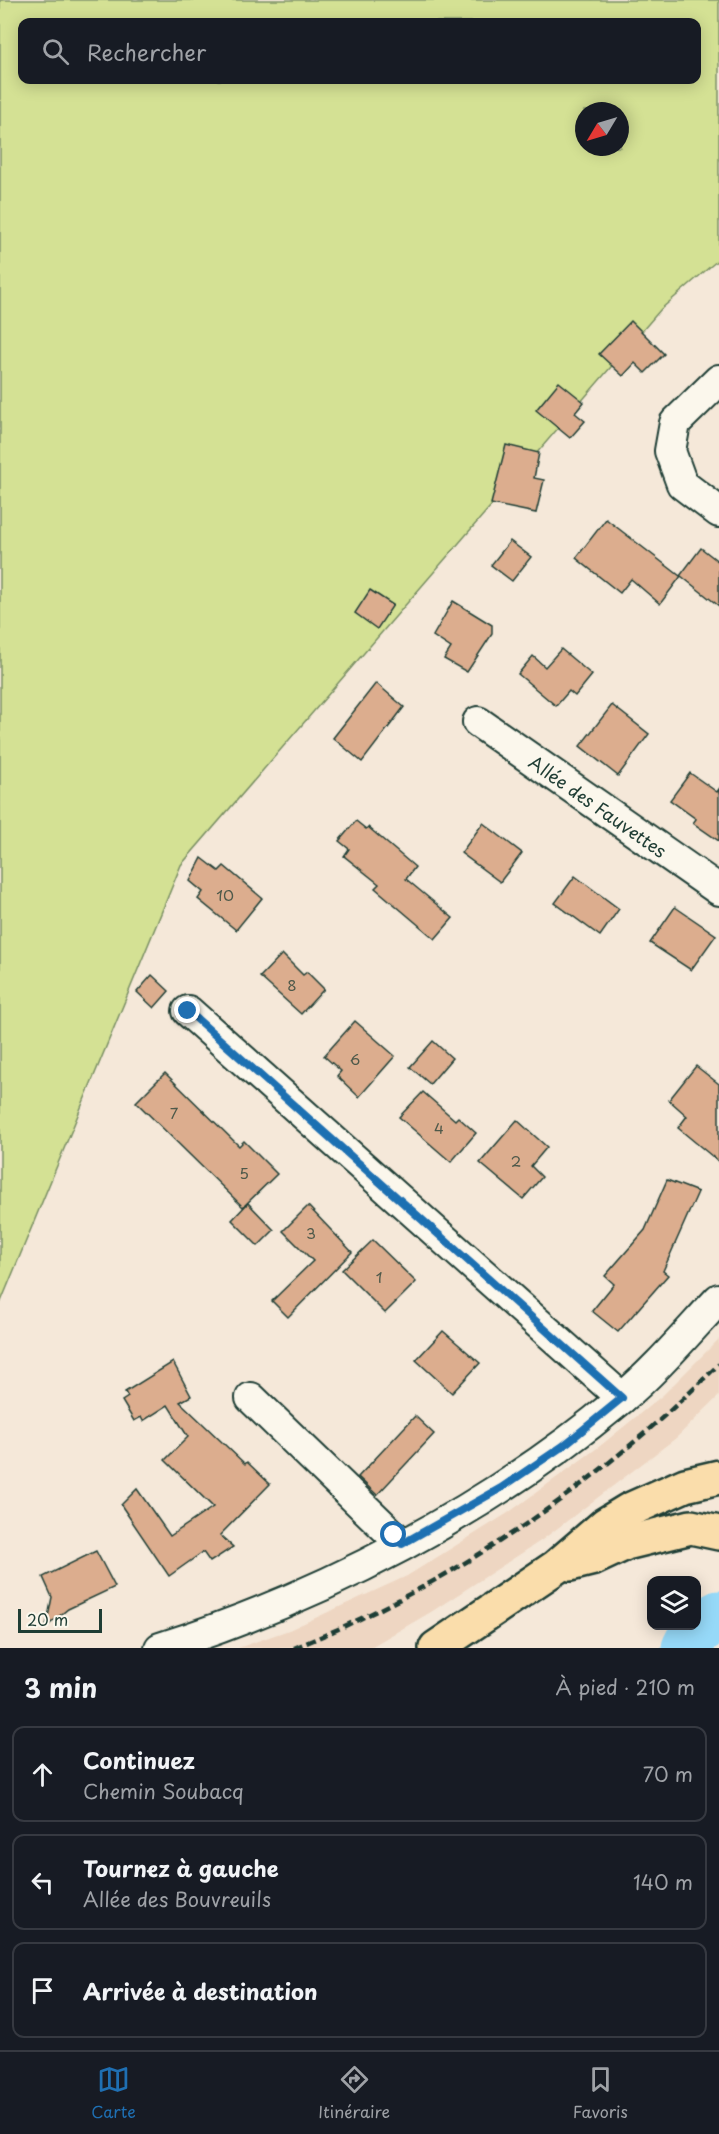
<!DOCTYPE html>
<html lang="fr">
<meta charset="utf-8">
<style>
body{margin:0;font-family:"Playpen Sans",sans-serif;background:#20242c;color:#f1f3f6}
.controls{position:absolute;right:18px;bottom:18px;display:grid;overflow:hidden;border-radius:12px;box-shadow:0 3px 15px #0003}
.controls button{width:54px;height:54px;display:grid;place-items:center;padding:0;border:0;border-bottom:2px solid #363941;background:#171b24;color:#f1f3f6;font:30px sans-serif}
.compass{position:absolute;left:575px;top:102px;width:54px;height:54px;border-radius:50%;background:#171b24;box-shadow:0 3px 15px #0003;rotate:232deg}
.scale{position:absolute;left:18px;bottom:15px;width:84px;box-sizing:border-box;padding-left:6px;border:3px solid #1f3d34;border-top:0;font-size:16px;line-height:21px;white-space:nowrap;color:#1f3d34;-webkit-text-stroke:4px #fbf7ec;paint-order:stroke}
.stop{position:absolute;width:18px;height:18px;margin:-14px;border:4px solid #1f6fb2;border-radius:50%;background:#fff}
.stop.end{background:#1f6fb2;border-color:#fff;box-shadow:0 2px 6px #0008}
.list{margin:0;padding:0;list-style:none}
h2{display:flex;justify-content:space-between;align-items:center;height:78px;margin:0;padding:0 24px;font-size:26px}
h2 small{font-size:20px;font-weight:400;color:#9ea1a6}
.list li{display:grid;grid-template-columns:39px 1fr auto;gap:18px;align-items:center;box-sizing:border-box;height:96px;margin:0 12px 12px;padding:0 12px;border:2px solid #363941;border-radius:12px}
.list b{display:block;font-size:22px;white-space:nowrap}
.list p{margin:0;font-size:20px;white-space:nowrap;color:#9ea1a6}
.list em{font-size:20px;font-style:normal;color:#9ea1a6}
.icon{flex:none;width:33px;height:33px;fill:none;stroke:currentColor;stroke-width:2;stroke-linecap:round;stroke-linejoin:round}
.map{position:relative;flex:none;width:719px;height:1648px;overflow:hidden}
.search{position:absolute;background:#171b24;box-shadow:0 3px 15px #0003;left:18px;right:18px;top:18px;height:66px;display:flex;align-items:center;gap:15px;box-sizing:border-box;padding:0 21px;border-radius:12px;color:#9ea1a6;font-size:22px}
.sheet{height:402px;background:#171b24}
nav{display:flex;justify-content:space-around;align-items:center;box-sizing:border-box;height:84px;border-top:2px solid #363941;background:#171b24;font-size:16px;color:#9ea1a6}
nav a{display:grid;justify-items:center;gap:3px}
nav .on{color:#1f6fb2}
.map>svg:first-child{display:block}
.built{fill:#eed6c2}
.green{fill:#d4e194;stroke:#7a8f64;stroke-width:1.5;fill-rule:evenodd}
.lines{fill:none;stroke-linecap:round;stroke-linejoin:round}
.river{stroke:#96d9f8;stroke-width:51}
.building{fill:#dcad8e;stroke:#1f3d34;stroke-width:1.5}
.minor-casing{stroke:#1f3d34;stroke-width:34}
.major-casing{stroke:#1f3d34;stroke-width:38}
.minor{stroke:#fbf7ec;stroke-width:30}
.major{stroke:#faddab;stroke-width:33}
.rail{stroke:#1f3d34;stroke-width:4.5;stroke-dasharray:9 4.5;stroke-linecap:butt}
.route{stroke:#1f6fb2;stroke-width:8}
.labels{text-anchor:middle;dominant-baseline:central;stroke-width:6;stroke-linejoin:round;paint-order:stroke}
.number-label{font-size:15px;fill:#4e594a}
.street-label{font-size:18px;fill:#1f3d34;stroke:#fbf7ec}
</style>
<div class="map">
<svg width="719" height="1648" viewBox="0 0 719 1648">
<rect width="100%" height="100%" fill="#f5e8d9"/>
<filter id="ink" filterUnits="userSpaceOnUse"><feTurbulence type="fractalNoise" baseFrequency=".0167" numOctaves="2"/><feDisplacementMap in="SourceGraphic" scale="12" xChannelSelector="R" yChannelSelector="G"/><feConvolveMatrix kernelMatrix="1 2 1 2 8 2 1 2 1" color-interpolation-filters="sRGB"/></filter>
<g filter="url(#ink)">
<polygon class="built" points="719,1339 719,1396 676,1438 542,1540 431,1612 369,1648 238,1648 289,1630 407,1576 508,1513 600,1446 663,1395"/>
<path class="green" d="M 0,0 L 719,0 L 719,259 L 661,309 L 181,865 L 0,1304 ZM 22,22 L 696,22 L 696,80 L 22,80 ZM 584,111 L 620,111 L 620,147 L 584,147 Z"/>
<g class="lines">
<polyline class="river" points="687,1648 696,1630 719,1616"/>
</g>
<g class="building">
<polygon points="631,321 664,354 645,373 635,363 623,376 599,354"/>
<polygon points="559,382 584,402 575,413 585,421 570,438 536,410"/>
<polygon points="506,445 539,453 534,478 544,480 536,513 491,504"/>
<polygon points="606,519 680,576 701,548 719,562 719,606 681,576 660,604 631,579 620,593 576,558"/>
<polygon points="510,541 531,557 512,581 491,565"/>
<polygon points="370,590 393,605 377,629 355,613"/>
<polygon points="453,601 492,625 492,634 467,672 444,659 451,648 433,636"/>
<polygon points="561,649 592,675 575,696 569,691 556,706 518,674 533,656 545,667"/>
<polygon points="376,683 404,707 362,762 333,738"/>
<polygon points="612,705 649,734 618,776 580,746"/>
<polygon points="690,773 717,792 719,789 719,841 693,823 696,819 670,800"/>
<polygon points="356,821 366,829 368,827 415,867 406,879 453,918 435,939 375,888 379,884 344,856 349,849 339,841"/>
<polygon points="483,823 522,853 500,882 461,853"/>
<polygon points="202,858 219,871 224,866 262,898 236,930 198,899 203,892 190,881"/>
<polygon points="575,876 619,909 600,936 555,903"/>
<polygon points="675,907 716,935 691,970 650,943"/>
<polygon points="282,954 303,975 307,972 324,989 301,1014 260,977"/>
<polygon points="152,975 169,991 154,1008 137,992"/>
<polygon points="355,1021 395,1056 359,1097 337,1076 341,1071 324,1056"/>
<polygon points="433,1041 452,1058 430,1084 410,1067"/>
<polygon points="696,1066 719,1084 719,1162 678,1128 687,1116 669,1100"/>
<polygon points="165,1073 239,1146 244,1141 277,1174 243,1207 136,1102"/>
<polygon points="423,1092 455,1120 458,1117 476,1133 451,1162 399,1117"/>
<polygon points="517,1120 547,1147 531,1166 542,1177 523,1199 480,1163"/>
<polygon points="667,1180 698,1192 663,1271 668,1275 618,1332 592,1311 614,1284 605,1276 645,1230"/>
<polygon points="248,1203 274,1230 258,1246 232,1220"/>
<polygon points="308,1206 352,1252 288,1317 272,1301 313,1261 283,1231"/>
<polygon points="373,1240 416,1282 385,1313 342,1270"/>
<polygon points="443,1331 480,1363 452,1393 416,1360"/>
<polygon points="173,1362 191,1396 180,1402 245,1464 247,1462 270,1484 220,1535 233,1547 210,1562 203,1552 169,1576 121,1505 137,1489 170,1536 213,1507 165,1460 188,1437 168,1405 143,1421 141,1417 134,1421 122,1401 128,1397 125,1392"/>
<polygon points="415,1416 434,1434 377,1495 358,1477"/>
<polygon points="96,1551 115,1587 68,1609 46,1627 52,1597 43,1577"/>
</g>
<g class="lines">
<g class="minor-casing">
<g id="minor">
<polyline points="719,380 675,423 670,451 682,484 719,512"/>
<polyline points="478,722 719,890"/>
<polyline points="188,1011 622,1398"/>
<polyline points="251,1398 402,1544"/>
<path d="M 160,1648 C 324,1596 488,1510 620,1400 C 656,1370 687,1333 719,1299"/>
</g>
</g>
<g class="major-casing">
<g id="major">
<polyline points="570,1564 594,1558 626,1543 691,1527 719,1533"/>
<polyline points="436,1648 556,1567 606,1524 629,1510 685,1485 719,1477"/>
</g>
</g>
<use href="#minor" class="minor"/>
<use href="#major" class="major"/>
<path class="rail" d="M 294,1648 C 454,1583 597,1486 719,1364"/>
</g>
</g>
<g class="lines" filter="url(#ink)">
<polyline class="route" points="188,1011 622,1398 563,1446 501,1488 402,1544 394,1535"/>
</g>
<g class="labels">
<g class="number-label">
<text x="225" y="894">10</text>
<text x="292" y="984">8</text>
<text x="355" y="1058">6</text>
<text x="174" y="1112">7</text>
<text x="439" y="1127">4</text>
<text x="516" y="1160">2</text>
<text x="244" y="1172">5</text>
<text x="311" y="1232">3</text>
<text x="379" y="1276">1</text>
</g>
<g class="street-label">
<text transform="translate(598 806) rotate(35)">Allée des Fauvettes</text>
</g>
</g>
</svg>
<div class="controls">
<button><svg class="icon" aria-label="layers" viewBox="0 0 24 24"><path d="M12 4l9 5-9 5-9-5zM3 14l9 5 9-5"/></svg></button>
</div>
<svg class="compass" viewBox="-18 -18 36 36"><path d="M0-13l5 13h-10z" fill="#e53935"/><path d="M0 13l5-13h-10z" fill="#9ea1a6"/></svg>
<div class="scale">20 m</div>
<div class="stop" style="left:394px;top:1535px"></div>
<div class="stop end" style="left:188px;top:1011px"></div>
<div class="search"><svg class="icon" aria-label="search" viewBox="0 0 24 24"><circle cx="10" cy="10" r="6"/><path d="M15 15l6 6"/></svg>Rechercher</div>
</div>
<section class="sheet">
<h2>3 min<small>À pied · 210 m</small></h2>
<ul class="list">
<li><svg class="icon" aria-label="ahead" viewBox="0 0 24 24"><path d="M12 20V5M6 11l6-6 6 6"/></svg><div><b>Continuez</b><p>Chemin Soubacq</p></div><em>70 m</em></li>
<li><svg class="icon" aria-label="left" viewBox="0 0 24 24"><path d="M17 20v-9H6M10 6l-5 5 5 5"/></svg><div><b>Tournez à gauche</b><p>Allée des Bouvreuils</p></div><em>140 m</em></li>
<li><svg class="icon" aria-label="arrive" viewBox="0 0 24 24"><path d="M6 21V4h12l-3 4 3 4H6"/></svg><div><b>Arrivée à destination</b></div></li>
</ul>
</section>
<nav>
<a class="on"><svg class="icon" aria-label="map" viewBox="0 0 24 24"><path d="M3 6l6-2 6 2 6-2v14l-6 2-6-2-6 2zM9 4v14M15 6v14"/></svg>Carte</a>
<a><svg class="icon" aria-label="directions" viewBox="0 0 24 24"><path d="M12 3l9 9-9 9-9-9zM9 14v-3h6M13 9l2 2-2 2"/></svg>Itinéraire</a>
<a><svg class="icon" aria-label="saved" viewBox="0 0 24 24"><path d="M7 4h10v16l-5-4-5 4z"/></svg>Favoris</a>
</nav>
